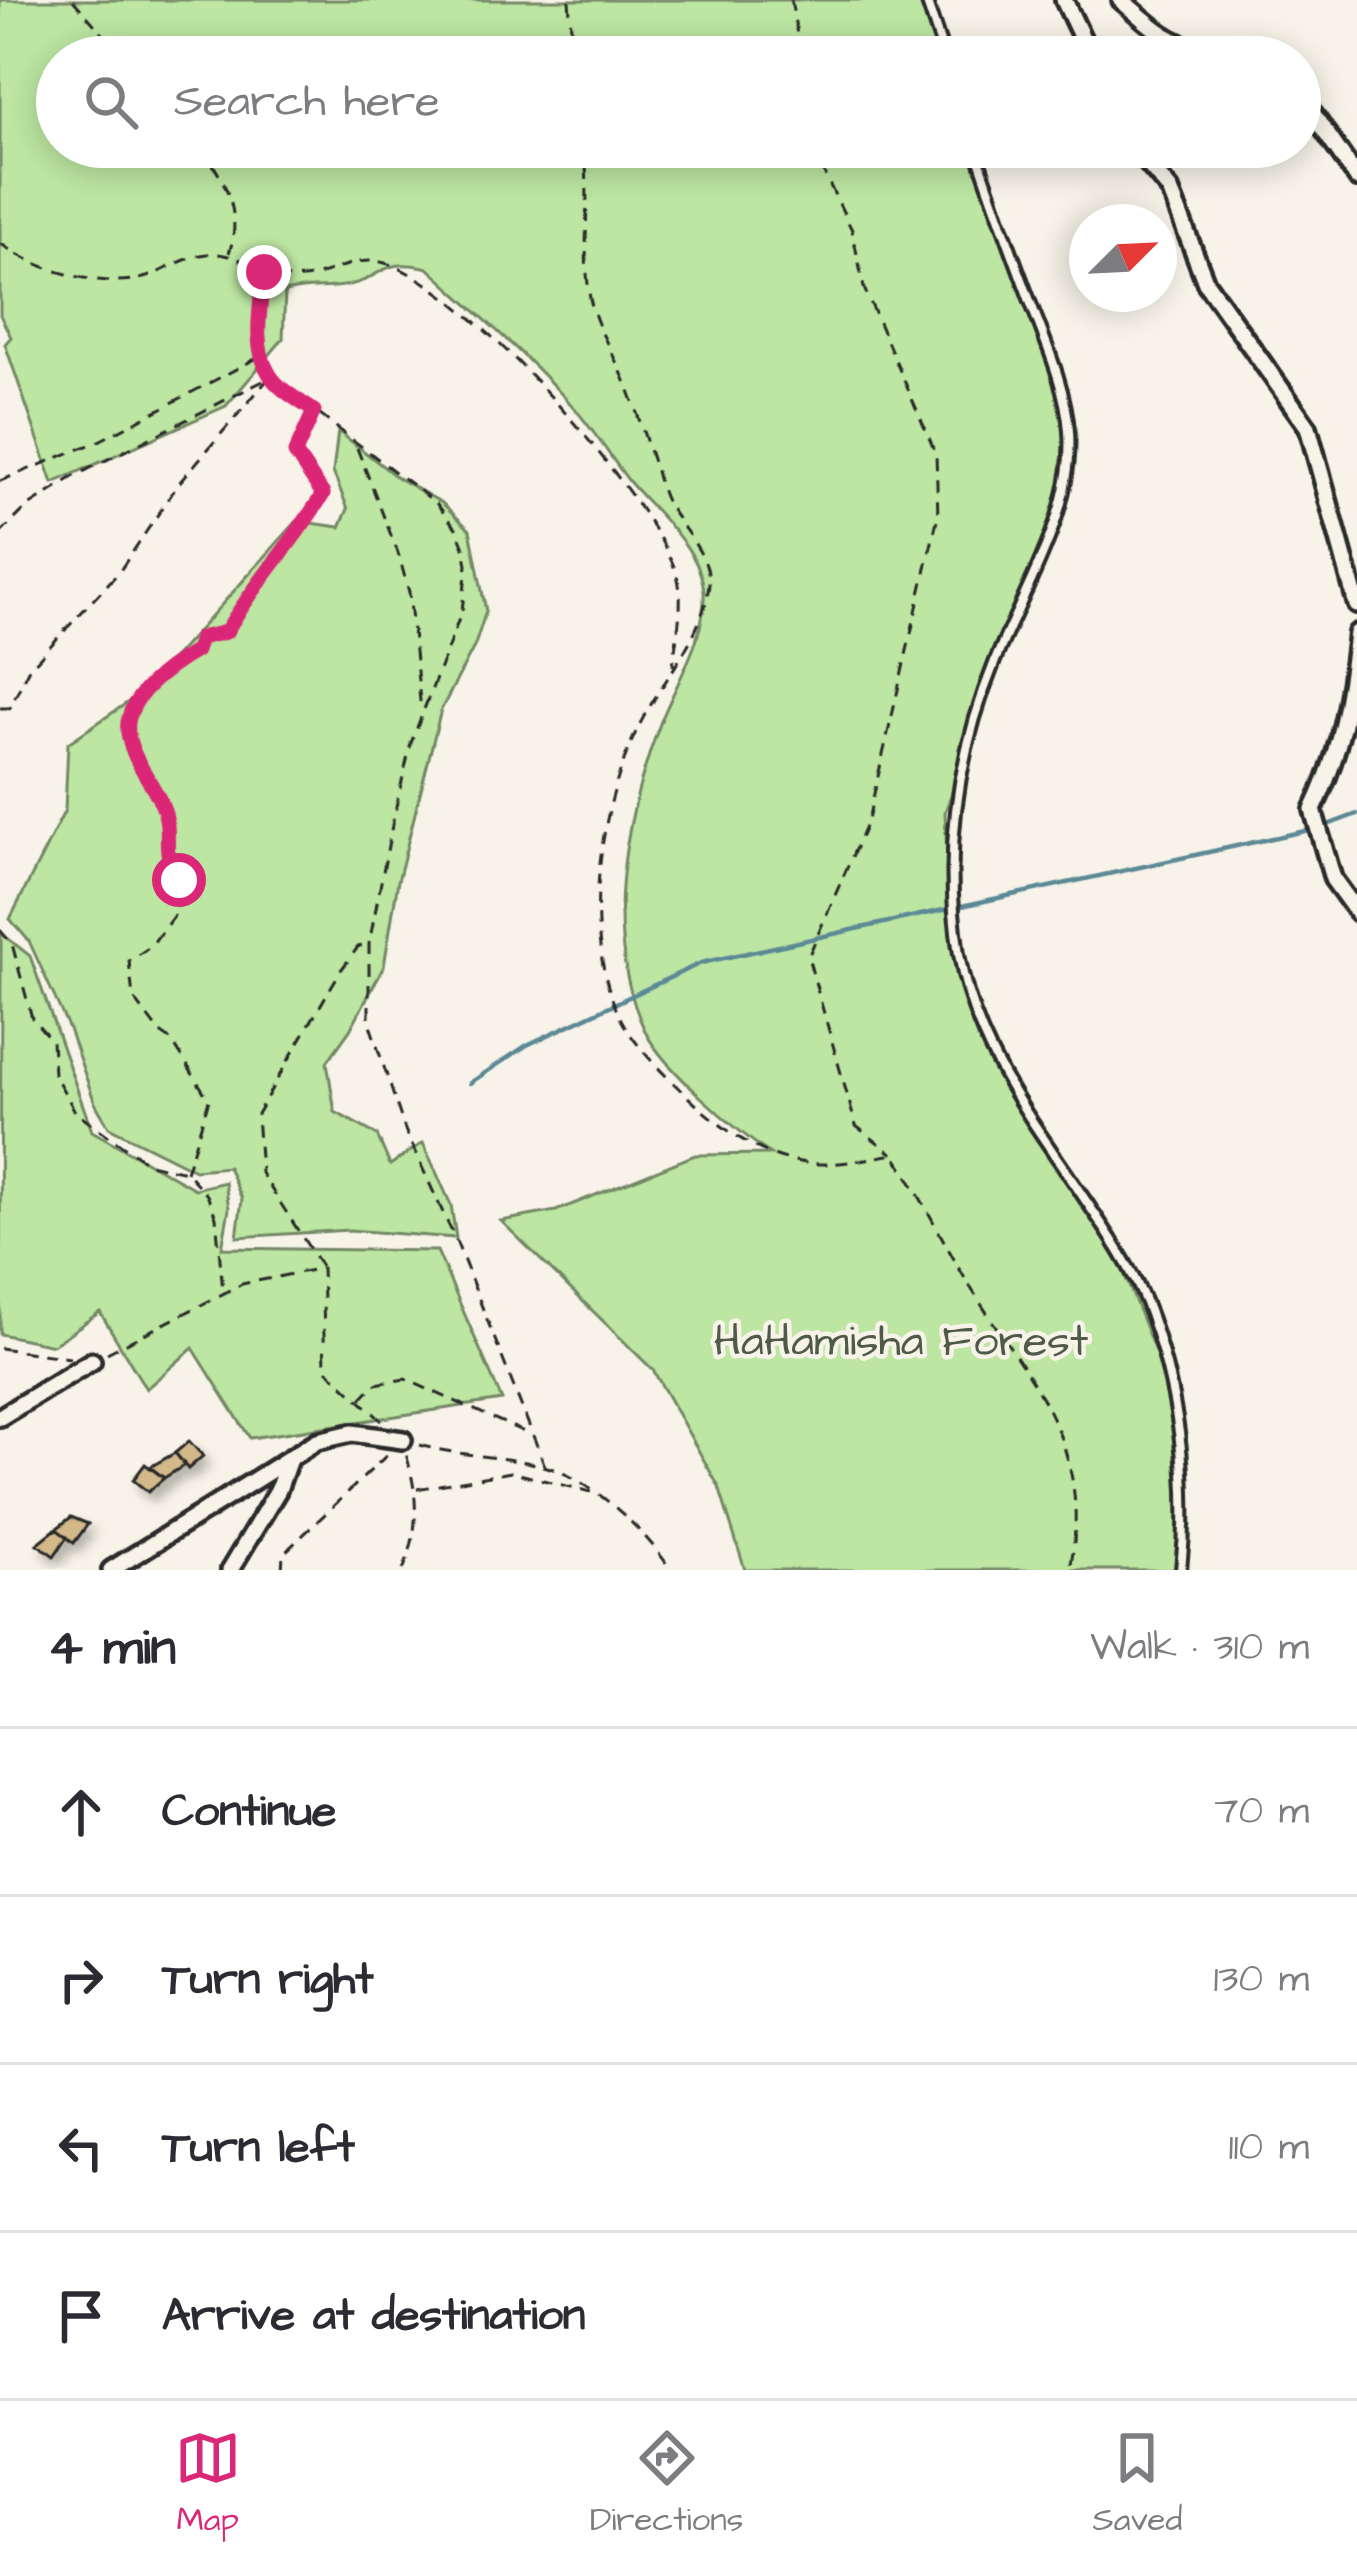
<!DOCTYPE html>
<meta charset="utf-8">
<style>
body{margin:0;font-family:"Architects Daughter",sans-serif;background:#f2f2f3;color:#2b2b33}
.compass{position:absolute;left:1069px;top:204px;width:108px;height:108px;border-radius:50%;background:#fff;box-shadow:0 6px 30px #0003;rotate:66deg}
.stop{position:absolute;width:36px;height:36px;margin:-27px;border:9px solid #db2777;border-radius:50%;background:#fff}
.stop.end{background:#db2777;border-color:#fff;box-shadow:0 3px 12px #0008}
.list{margin:0;padding:0;list-style:none}
h2{display:flex;justify-content:space-between;align-items:center;height:156px;margin:0;padding:0 48px;font-size:51px}
h2 small{font-size:39px;font-weight:400;color:#7c7c81}
.list li{display:grid;grid-template-columns:78px 1fr auto;gap:36px;align-items:center;box-sizing:border-box;height:168px;padding:0 48px;border-top:3px solid #e1e1e2}
.list b{display:block;font-size:45px;white-space:nowrap}
.list em{font-size:39px;font-style:normal;color:#7c7c81}
.icon{flex:none;width:66px;height:66px;fill:none;stroke:currentColor;stroke-width:2;stroke-linecap:round;stroke-linejoin:round}
.map{position:relative;flex:none;width:1357px;height:1570px;overflow:hidden}
.search{position:absolute;background:#fff;box-shadow:0 6px 30px #0003;left:36px;right:36px;top:36px;height:132px;display:flex;align-items:center;gap:30px;box-sizing:border-box;padding:0 42px;border-radius:66px;color:#7c7c81;font-size:45px}
.sheet{height:828px;background:#fff}
nav{display:flex;justify-content:space-around;align-items:center;box-sizing:border-box;height:168px;border-top:3px solid #e1e1e2;background:#fff;font-size:33px;color:#7c7c81}
nav a{display:grid;justify-items:center;gap:6px}
nav .on{color:#db2777}
.map>svg:first-child{display:block}
.green{fill:#bce6a2;stroke:#748866;stroke-width:3}
.lines{fill:none;stroke-linecap:round;stroke-linejoin:round}
.stream{stroke:#5b8995;stroke-width:4.5}
.building{fill:#d3b889;stroke:#2b2b2b;stroke-width:3;filter:url(#shadow)}
.service-casing{stroke:#2b2b2b;stroke-width:16}
.minor-casing{stroke:#2b2b2b;stroke-width:24}
.path{stroke:#2b2b2b;stroke-width:3;stroke-dasharray:12 9;stroke-linecap:butt}
.service{stroke:#f7f3e8;stroke-width:8}
.minor{stroke:#f7f3e8;stroke-width:15}
.route{stroke:#db2777;stroke-width:15}
.labels{text-anchor:middle;dominant-baseline:central;stroke-width:9;stroke-linejoin:round;paint-order:stroke}
.park-label{font-size:45px;fill:#4f5a49;stroke:#f7f3e8}
</style>
<div class="map">
<svg width="1357" height="1570" viewBox="0 0 1357 1570">
<defs>
<filter id="shadow"><feDropShadow dx="5.5" dy="9" stdDeviation="6" flood-color="#0004"/></filter>
</defs>
<rect width="100%" height="100%" fill="#f7f3e8"/>
<filter id="ink" filterUnits="userSpaceOnUse"><feTurbulence type="fractalNoise" baseFrequency=".00833" numOctaves="2"/><feDisplacementMap in="SourceGraphic" scale="24" xChannelSelector="R" yChannelSelector="G"/><feConvolveMatrix kernelMatrix="1 2 1 2 8 2 1 2 1" color-interpolation-filters="sRGB"/></filter>
<g filter="url(#ink)">
<g class="green">
<path d="M 0,0 L 924,0 L 945,57 L 57,57 L 57,147 L 978,147 L 1067,391 L 1072,457 L 945,812 L 951,947 L 1000,1070 L 1116,1253 L 1172,1394 L 1186,1553 L 1183,1570 L 745,1570 L 719,1487 L 653,1370 L 501,1221 L 556,1211 L 695,1155 L 770,1154 C 736,1130 664,1069 646,1033 C 600,938 625,815 661,721 C 677,681 706,638 704,592 C 701,547 654,512 628,480 C 608,454 590,424 567,400 C 524,353 475,311 428,268 C 380,256 383,280 344,286 C 324,289 306,286 285,292 L 283,339 L 226,406 L 53,483 L 5,344 L 11,337 L 0,315 Z"/>
<polygon points="338,431 398,478 442,503 470,530 486,611 475,645 441,710 398,881 384,966 350,1030 327,1062 335,1112 377,1135 390,1165 423,1143 451,1205 456,1238 349,1230 237,1237 242,1199 228,1167 195,1170 109,1127 95,1103 69,1029 29,941 10,919 65,810 68,743 143,692 297,521 340,527 348,509 333,472"/>
<polygon points="1,933 30,956 92,1131 195,1189 225,1182 229,1209 222,1248 437,1251 502,1400 250,1438 193,1348 146,1389 100,1312 53,1345 0,1334"/>
</g>
<g class="lines">
<g class="stream">
<polyline points="1325,826 1357,814"/>
<polyline points="470,1083 527,1045 701,963 1314,829"/>
</g>
</g>
<g class="building">
<polygon points="189,1441 203,1456 188,1469 175,1453"/>
<polygon points="175,1453 185,1465 164,1478 150,1467"/>
<polygon points="145,1464 164,1478 148,1492 133,1480"/>
<polygon points="71,1517 88,1524 74,1543 56,1529"/>
<polygon points="56,1529 67,1537 54,1556 37,1544"/>
</g>
<g class="lines">
<g class="service-casing">
<g id="service">
<polyline points="926,0 945,57"/>
<path d="M 975,147 C 992,199 1011,250 1030,301 C 1045,341 1066,387 1069,431 C 1075,511 1024,589 995,661 C 957,755 943,853 959,954 C 975,1051 1034,1122 1086,1201 C 1108,1233 1131,1267 1146,1303 C 1178,1385 1191,1482 1181,1570"/>
</g>
</g>
<g class="minor-casing">
<g id="minor">
<polyline points="1064,0 1091,57"/>
<path d="M 1121,0 C 1164,37 1178,51 1236,57"/>
<polyline points="1300,95 1357,178"/>
<polyline points="1134,147 1170,190 1206,283 1308,427 1357,605"/>
<path d="M 1357,633 C 1350,697 1341,752 1313,810 L 1333,879 L 1357,912"/>
<polyline points="0,1417 92,1361"/>
<polyline points="111,1570 317,1441 352,1433 403,1440"/>
<polyline points="230,1570 278,1490 289,1459"/>
</g>
</g>
<g class="path">
<polyline points="73,0 123,57"/>
<polyline points="569,0 573,57"/>
<polyline points="791,0 801,57"/>
<path d="M 201,147 C 225,180 243,214 229,253"/>
<path d="M 584,147 C 591,195 582,245 589,292 C 593,322 611,349 623,376 C 636,406 645,439 656,471 C 659,482 662,494 668,505 C 681,527 711,557 709,584 C 704,635 664,678 641,722 C 599,802 578,938 622,1021 C 636,1046 660,1071 681,1090 C 718,1127 766,1164 822,1164 C 845,1164 870,1158 894,1154 C 919,1193 940,1235 963,1275 C 1025,1379 1095,1437 1070,1570"/>
<polyline points="811,147 852,230 864,288 936,454 938,516 868,820 808,957 856,1126 893,1154"/>
<path d="M 0,243 C 35,270 104,290 147,277 C 166,270 187,256 207,254 C 240,250 268,282 302,278 C 327,276 348,260 373,261 C 451,264 655,501 677,575 C 685,603 676,637 673,666"/>
<polyline points="264,272 259,331 270,377 436,503 456,528 464,547 467,565 462,611 411,743 393,820 369,944 369,1022 405,1130 456,1241 545,1466"/>
<polyline points="357,448 398,553 409,592 421,711"/>
<polyline points="0,481 99,441 261,356"/>
<polyline points="0,534 26,508 73,477 269,378"/>
<polyline points="0,708 10,708 28,670 119,572 179,483 269,378"/>
<polyline points="0,930 12,944 32,1018 52,1041 54,1074 76,1113 149,1164 186,1172 207,1195 216,1217 223,1291"/>
<path d="M 186,1172 L 209,1100 L 172,1041 L 159,1032 L 133,997 L 129,961 L 150,947 L 178,910 L 179,881 L 166,859 L 165,813 L 127,730 C 134,694 165,668 197,651 L 199,638 L 226,632 C 255,583 293,543 323,494 L 295,453 L 314,411"/>
<polyline points="321,1266 261,1173 257,1114 341,970 358,947 366,945"/>
<polyline points="0,1348 70,1358"/>
<polyline points="107,1353 242,1284 322,1268 325,1368 382,1421"/>
<polyline points="361,1399 375,1384 405,1379 531,1435"/>
<path d="M 419,1445 C 459,1456 500,1456 540,1465 C 590,1477 643,1528 671,1570"/>
<polyline points="417,1489 511,1472 591,1492"/>
<polyline points="282,1570 283,1554 388,1454"/>
<path d="M 403,1570 C 420,1531 418,1493 406,1454"/>
</g>
<use href="#service" class="service"/>
<use href="#minor" class="minor"/>
</g>
</g>
<g class="lines" filter="url(#ink)">
<path class="route" d="M 179,880 C 159,847 173,838 164,810 C 155,784 131,760 128,733 C 123,698 170,666 196,651 L 200,638 L 226,632 C 255,583 293,543 323,494 L 295,453 L 314,411 C 300,401 278,389 270,375 C 251,346 261,304 264,272"/>
</g>
<g class="labels">
<g class="park-label">
<text x="901" y="1342">HaHamisha Forest</text>
</g>
</g>
</svg>
<svg class="compass" viewBox="-18 -18 36 36"><path d="M0-13l5 13h-10z" fill="#e53935"/><path d="M0 13l5-13h-10z" fill="#7c7c81"/></svg>
<div class="stop" style="left:179px;top:880px"></div>
<div class="stop end" style="left:264px;top:272px"></div>
<div class="search"><svg class="icon" aria-label="search" viewBox="0 0 24 24"><circle cx="10" cy="10" r="6"/><path d="M15 15l6 6"/></svg>Search here</div>
</div>
<section class="sheet">
<h2>4 min<small>Walk · 310 m</small></h2>
<ul class="list">
<li><svg class="icon" aria-label="ahead" viewBox="0 0 24 24"><path d="M12 20V5M6 11l6-6 6 6"/></svg><div><b>Continue</b></div><em>70 m</em></li>
<li><svg class="icon" aria-label="right" viewBox="0 0 24 24"><path d="M7 20v-9h11M14 6l5 5-5 5"/></svg><div><b>Turn right</b></div><em>130 m</em></li>
<li><svg class="icon" aria-label="left" viewBox="0 0 24 24"><path d="M17 20v-9H6M10 6l-5 5 5 5"/></svg><div><b>Turn left</b></div><em>110 m</em></li>
<li><svg class="icon" aria-label="arrive" viewBox="0 0 24 24"><path d="M6 21V4h12l-3 4 3 4H6"/></svg><div><b>Arrive at destination</b></div></li>
</ul>
</section>
<nav>
<a class="on"><svg class="icon" aria-label="map" viewBox="0 0 24 24"><path d="M3 6l6-2 6 2 6-2v14l-6 2-6-2-6 2zM9 4v14M15 6v14"/></svg>Map</a>
<a><svg class="icon" aria-label="directions" viewBox="0 0 24 24"><path d="M12 3l9 9-9 9-9-9zM9 14v-3h6M13 9l2 2-2 2"/></svg>Directions</a>
<a><svg class="icon" aria-label="saved" viewBox="0 0 24 24"><path d="M7 4h10v16l-5-4-5 4z"/></svg>Saved</a>
</nav>
